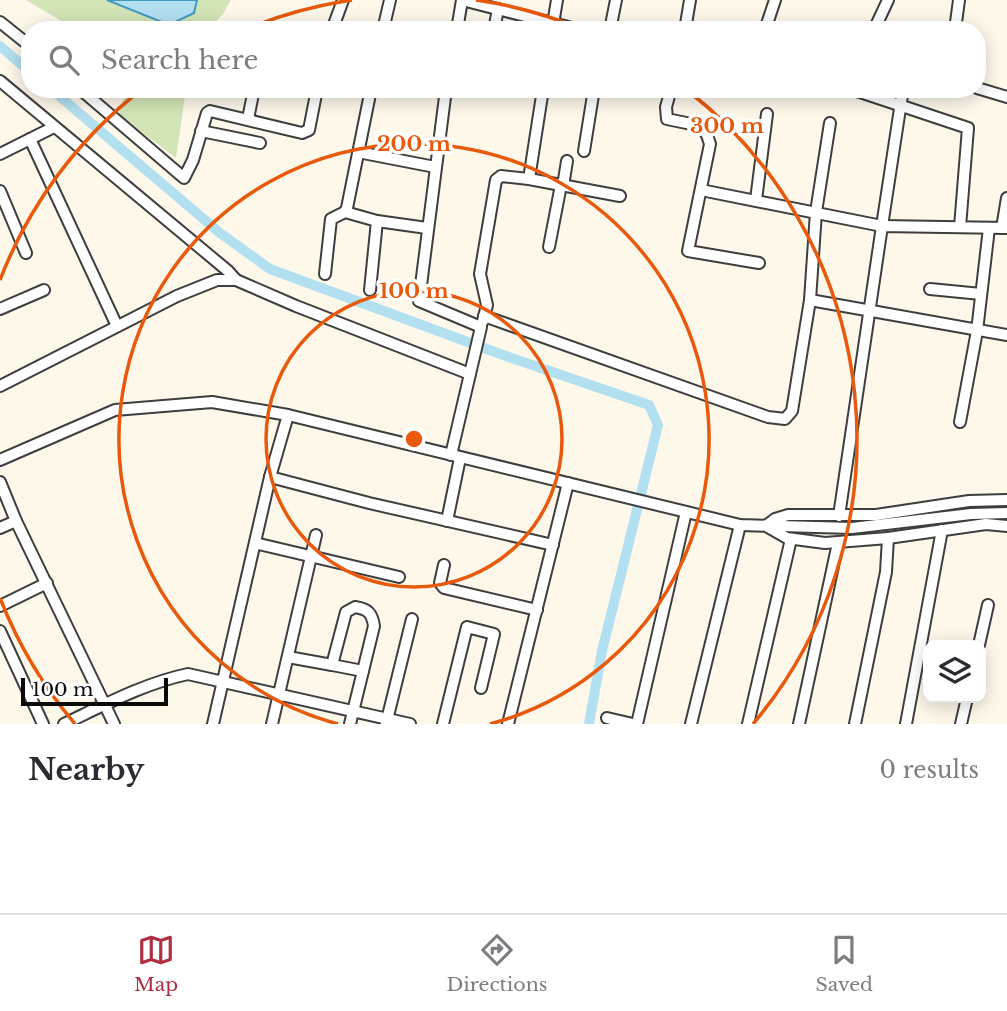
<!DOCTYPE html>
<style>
body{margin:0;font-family:"Libre Baskerville",serif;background:#f7f7f7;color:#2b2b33}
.controls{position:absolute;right:21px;bottom:21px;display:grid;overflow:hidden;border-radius:14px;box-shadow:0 4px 18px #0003}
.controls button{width:63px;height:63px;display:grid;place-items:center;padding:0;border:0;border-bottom:2px solid #e1e1e2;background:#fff;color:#2b2b33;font:35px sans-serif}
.scale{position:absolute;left:21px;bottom:18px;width:147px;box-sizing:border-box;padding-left:7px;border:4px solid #0b0b0b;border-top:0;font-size:19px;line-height:24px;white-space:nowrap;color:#0b0b0b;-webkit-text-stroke:5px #fff;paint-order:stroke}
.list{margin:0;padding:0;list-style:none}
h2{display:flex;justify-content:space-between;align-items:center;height:91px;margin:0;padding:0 28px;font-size:30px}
h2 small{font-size:23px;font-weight:400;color:#7c7c81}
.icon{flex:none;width:38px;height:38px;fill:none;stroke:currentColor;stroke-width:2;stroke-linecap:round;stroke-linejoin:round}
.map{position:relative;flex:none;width:1007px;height:724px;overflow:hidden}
.search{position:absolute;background:#fff;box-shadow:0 4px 18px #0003;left:21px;right:21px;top:21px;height:77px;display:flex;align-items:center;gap:18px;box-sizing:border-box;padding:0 24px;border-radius:28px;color:#7c7c81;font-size:26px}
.sheet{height:189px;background:#fff}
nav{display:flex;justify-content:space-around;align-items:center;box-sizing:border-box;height:98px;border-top:2px solid #e1e1e2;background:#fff;font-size:19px;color:#7c7c81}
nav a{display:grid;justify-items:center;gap:4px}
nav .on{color:#b02e41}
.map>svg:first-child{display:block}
.green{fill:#d3e5b7}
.water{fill:#b3e0f1;stroke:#409bc2;stroke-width:2}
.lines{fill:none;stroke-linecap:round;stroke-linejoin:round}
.canal{stroke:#b3e0f1;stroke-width:10}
.minor-casing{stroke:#3e3e3e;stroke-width:14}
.minor{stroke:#fff;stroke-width:10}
.ring{fill:none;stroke:#e8590c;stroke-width:3.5}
.centre{fill:#e8590c;stroke:#fff;stroke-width:3.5}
.ring-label{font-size:21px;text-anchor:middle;font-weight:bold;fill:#e8590c;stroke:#fff;stroke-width:7;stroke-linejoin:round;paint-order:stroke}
</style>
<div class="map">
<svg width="1007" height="724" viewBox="0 0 1007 724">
<rect width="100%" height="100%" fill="#fef8eb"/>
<g class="green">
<polygon points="26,0 231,0 223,14 207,30 86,30 65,23"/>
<polygon points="126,89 186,89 176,158 119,115"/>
</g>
<polygon class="water" points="107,0 197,0 194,13 169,25"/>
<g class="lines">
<g class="canal">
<polyline points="0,46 30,72"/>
<polyline points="51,89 220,233 270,269 503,355 649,405 658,425 602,651 589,724"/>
</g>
<g class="minor-casing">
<g id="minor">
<polyline points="462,0 580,30"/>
<polyline points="0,22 30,46"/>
<polyline points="332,30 343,0"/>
<polyline points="383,30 390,0"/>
<polyline points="457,30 462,0"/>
<polyline points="494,30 498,9"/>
<polyline points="552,30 557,0"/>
<polyline points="610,30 616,0"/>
<polyline points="685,30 690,0"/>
<polyline points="765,30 775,0"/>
<polyline points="874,30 888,0"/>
<polyline points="955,30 959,0"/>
<polyline points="0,81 228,271 236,280"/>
<polyline points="977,88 1007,97"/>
<polyline points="80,89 184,178 193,160 207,113 210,111 302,133 309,130 317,89"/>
<polyline points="446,89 419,301 481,327 451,455"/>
<polyline points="671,89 666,107 667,119 701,126 707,135 710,144 688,251 759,263"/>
<polyline points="851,89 968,128 960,227"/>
<polyline points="248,119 254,89"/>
<polyline points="201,131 260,143"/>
<polyline points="30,139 117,326"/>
<polyline points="584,151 594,89"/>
<polyline points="358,152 435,167"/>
<polyline points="0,154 54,127"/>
<polyline points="529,179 543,89"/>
<polyline points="563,186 567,161"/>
<polyline points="701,190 882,226 903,89"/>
<polyline points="0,191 26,253"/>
<polyline points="756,200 767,114"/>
<polyline points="345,212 377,221 370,290"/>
<polyline points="377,221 427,228"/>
<polyline points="1002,228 1007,198"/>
<polyline points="549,247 561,185"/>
<polyline points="325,274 331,219 345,212 347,208 371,89"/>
<polyline points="930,289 981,294"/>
<polyline points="810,300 1007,335"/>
<polyline points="0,309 44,290"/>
<polyline points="484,316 768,417 785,419 792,411 810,300 816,212 830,123"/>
<polyline points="483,321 487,305 480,274 496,180 501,176 529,179 620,196"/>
<polyline points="0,386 177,296 217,280 236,280 296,306 470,374"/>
<polyline points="960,422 977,331 989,228"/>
<polyline points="0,460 115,410 212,402 288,415 740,525 852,528 971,514 1007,513"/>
<polyline points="270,477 369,503 553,545"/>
<polyline points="0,482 16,521 114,724"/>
<polyline points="1007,500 969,501 876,515 788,515 775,519 766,526 787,538 825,543 888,538 986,524 1007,526"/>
<polyline points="839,516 882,226 1007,228"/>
<polyline points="447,521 460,458"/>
<polyline points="0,528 16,521"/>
<polyline points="255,543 399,577"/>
<polyline points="444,565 440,583 444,588 537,610"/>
<polyline points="0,606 47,583"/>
<polyline points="0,631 43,724"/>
<polyline points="979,645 988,605"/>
<path d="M 288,657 L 332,665 L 346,612 L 355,607 C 368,609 372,613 374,626 L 350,724"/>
<polyline points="332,665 363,671"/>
<polyline points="607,718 633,724"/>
<path d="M 64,724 C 104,705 145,683 188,674 L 410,724"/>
<polyline points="213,724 270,477 288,415"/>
<polyline points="272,724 316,535"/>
<polyline points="386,724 412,619"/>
<polyline points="443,724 467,627 494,634 481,688"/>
<polyline points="508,724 568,483"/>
<polyline points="637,724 686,512"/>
<polyline points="691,724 740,525"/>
<polyline points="748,724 791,539"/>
<polyline points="799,724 838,543"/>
<polyline points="855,724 886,572 888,538"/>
<polyline points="906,724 942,530"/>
<polyline points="961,724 967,698"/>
</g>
</g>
<use href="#minor" class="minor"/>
</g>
<g class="ring">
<circle cx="414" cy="439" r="148"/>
<path d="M338 724A295 295 0 1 1 490 724"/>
<path d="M75 724A443 443 0 0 1 0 598M0 280A443 443 0 0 1 141 90M244 30A443 443 0 0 1 352 0M476 0A443 443 0 0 1 584 30M687 90A443 443 0 0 1 753 724"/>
</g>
<circle cx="414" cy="439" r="10" class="centre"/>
<g class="ring-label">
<text x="727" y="133">300 m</text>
<text x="414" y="151">200 m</text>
<text x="414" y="298">100 m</text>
</g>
</svg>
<div class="controls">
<button><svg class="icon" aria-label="layers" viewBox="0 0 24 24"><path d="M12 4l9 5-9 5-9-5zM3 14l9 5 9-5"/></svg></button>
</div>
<div class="scale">100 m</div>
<div class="search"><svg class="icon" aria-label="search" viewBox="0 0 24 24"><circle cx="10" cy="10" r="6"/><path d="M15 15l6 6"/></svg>Search here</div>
</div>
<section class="sheet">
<h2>Nearby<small>0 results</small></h2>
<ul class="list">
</ul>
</section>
<nav>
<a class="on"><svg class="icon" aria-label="map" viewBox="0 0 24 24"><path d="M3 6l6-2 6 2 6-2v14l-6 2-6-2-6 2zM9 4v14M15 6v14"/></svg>Map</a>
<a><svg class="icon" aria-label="directions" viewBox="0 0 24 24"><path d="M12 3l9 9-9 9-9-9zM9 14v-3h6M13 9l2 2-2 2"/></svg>Directions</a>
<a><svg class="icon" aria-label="saved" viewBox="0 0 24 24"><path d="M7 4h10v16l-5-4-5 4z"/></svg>Saved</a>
</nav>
